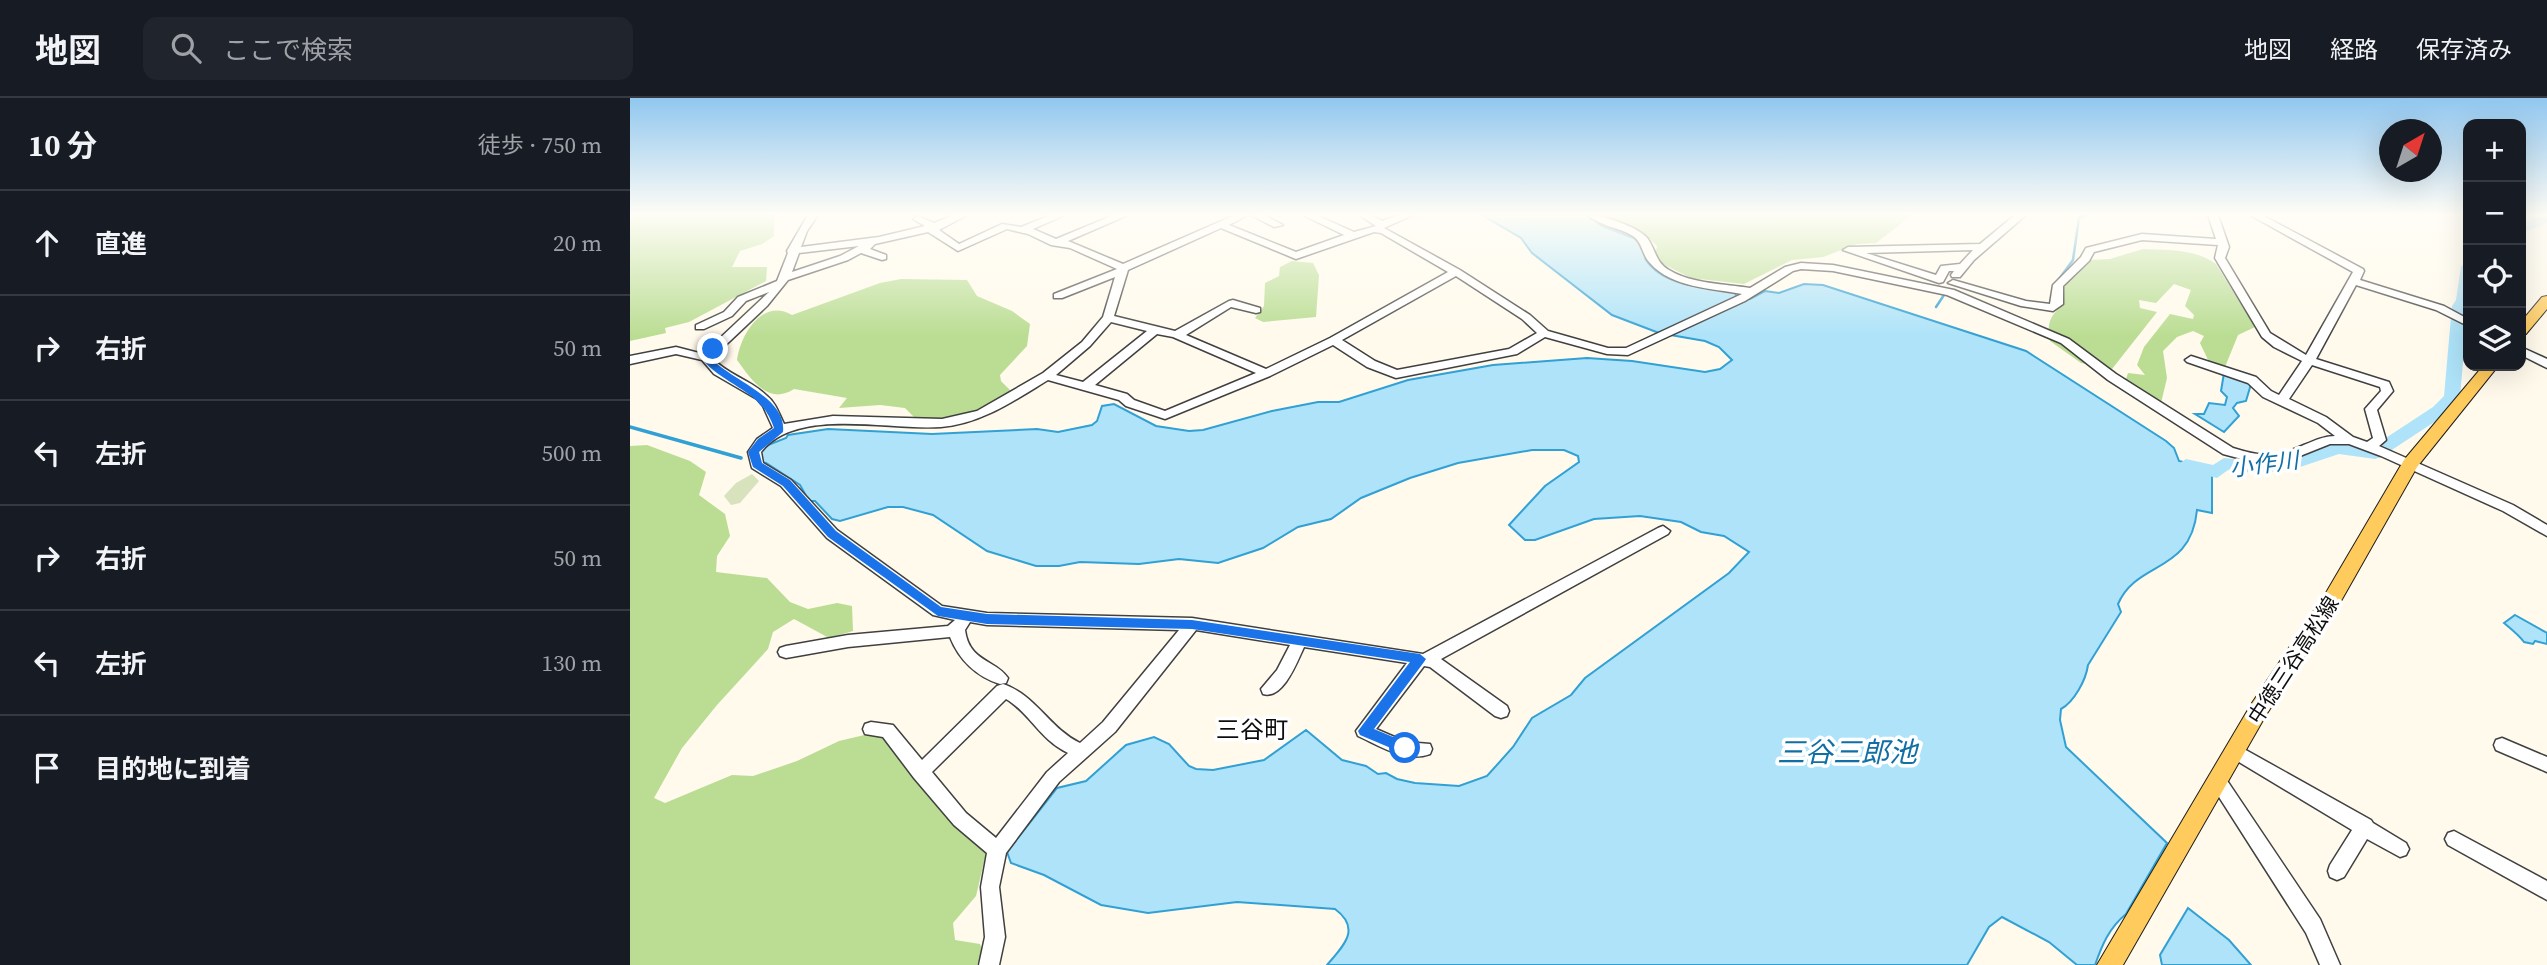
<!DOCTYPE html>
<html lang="ja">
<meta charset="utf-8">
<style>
body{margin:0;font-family:"Source Serif 4","Noto Sans JP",serif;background:#20242c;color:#f1f3f6}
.controls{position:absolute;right:21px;top:21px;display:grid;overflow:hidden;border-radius:14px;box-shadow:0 7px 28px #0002}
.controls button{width:63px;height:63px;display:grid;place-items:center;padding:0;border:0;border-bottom:2px solid #363941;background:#171b24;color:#f1f3f6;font:35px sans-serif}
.compass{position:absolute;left:1749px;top:21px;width:63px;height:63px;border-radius:50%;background:#171b24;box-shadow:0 7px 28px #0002;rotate:39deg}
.stop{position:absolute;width:21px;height:21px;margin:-16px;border:5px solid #1a73e8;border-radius:50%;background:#fff}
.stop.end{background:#1a73e8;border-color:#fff;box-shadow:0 2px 7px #0008}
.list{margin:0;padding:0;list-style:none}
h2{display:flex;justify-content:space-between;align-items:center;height:91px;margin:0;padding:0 28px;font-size:30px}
h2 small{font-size:23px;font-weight:400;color:#9ea1a6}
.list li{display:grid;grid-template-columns:46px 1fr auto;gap:21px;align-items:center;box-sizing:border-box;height:105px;padding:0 28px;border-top:2px solid #363941}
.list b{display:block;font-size:26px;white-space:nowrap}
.list em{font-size:23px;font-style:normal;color:#9ea1a6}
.icon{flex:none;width:38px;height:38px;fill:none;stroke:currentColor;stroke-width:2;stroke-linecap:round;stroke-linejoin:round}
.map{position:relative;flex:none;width:1917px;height:867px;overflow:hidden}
header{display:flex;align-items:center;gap:42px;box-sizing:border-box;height:98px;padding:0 35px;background:#171b24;border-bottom:2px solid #363941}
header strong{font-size:33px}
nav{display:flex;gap:38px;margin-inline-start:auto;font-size:24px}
.search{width:490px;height:63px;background:#20242c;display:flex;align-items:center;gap:18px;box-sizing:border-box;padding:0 24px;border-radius:14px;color:#9ea1a6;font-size:26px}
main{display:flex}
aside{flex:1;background:#171b24}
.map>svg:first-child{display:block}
.forest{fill:#badd93}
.cemetery{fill:#d8e2bd}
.water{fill:#aee3f9;stroke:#31a0d4;stroke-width:2}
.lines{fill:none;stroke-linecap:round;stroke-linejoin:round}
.stream-far1{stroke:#31a0d4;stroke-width:2.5}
.stream{stroke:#31a0d4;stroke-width:3.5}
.river{fill:#aee3f9;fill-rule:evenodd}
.minor-casing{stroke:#404040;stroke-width:3}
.major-casing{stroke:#1e1e1e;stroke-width:2}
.minor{fill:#fff;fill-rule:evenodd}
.major{fill:#ffcb5c;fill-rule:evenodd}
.route{fill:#1a73e8}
.labels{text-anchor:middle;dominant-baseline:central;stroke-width:7;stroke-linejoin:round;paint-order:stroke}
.street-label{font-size:21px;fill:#0d0d0d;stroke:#fff}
.water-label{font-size:23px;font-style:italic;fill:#106fa4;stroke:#fff}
.quarter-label{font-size:24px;fill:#0d0d0d;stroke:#fff}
.near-water-label{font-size:28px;font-style:italic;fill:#106fa4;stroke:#fff}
</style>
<header>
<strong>地図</strong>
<div class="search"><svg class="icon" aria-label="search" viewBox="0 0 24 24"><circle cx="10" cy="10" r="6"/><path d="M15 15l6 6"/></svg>ここで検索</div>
<nav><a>地図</a><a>経路</a><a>保存済み</a></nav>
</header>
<main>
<aside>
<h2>10 分<small>徒歩 · 750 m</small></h2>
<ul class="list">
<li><svg class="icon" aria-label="ahead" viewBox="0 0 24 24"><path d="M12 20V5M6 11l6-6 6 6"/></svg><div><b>直進</b></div><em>20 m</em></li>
<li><svg class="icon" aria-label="right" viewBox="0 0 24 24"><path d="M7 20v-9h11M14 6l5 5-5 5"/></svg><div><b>右折</b></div><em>50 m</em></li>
<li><svg class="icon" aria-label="left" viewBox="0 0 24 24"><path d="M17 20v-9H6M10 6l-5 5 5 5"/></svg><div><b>左折</b></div><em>500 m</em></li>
<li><svg class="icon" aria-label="right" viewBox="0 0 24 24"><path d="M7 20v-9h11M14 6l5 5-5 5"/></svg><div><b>右折</b></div><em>50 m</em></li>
<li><svg class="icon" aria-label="left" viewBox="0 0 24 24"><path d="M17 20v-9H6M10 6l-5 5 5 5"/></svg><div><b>左折</b></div><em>130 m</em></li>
<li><svg class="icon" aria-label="arrive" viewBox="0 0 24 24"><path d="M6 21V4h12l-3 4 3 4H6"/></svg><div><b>目的地に到着</b></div></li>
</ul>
</aside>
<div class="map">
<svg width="1917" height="867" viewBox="0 0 1917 867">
<rect width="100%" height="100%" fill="#fffaec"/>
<g class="forest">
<polygon points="0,117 144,117 144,138 132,146 110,153 102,169 137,169 136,183 59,224 35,230 36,235 0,243"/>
<polygon points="972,117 1282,117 1246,145 1227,146 1193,159 1162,162 1114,186 1061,180 1031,165 1025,157 1027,148 1013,134"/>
<path d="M 1513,151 C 1537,152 1566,151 1586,166 L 1625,229 L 1608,237 L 1595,269 L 1579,264 L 1570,245 L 1574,238 L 1563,233 L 1547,239 L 1533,253 L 1537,280 L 1531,305 L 1495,284 L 1498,275 L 1515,277 L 1507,267 L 1514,249 L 1540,216 L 1563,221 L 1564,217 L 1555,208 L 1561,192 L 1544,186 L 1526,205 L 1509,202 L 1510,210 L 1527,214 L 1482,271 L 1451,265 L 1420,243 C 1417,226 1419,218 1433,207 L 1433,187 L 1459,162 L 1480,161 Z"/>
<polygon points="662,163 683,165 689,177 686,219 633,224 625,220 634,208 635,185 649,178 650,169"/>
<path d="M 271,181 L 337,182 L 347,198 L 382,213 L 400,226 L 397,248 L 370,277 L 371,283 L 383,295 C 345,314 330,320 287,322 L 275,310 L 250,307 L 209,310 L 217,300 L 164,291 C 138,308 121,281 107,262 C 110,238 132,199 162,217 L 250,185 Z"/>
<polygon points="17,347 60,363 76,374 69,397 95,416 100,438 87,458 86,474 137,480 160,504 178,511 207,505 222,508 223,533 199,540 164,521 143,534 138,551 87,607 52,650 24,700 35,705 102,677 123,678 167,663 209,643 247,634 272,658 357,751 346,798 323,825 325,842 350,846 353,854 347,867 0,867 0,348"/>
</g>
<polygon class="cemetery" points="122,376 129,383 110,405 101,407 94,398 106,385"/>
<g class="water">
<path d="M 852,117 L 956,117 L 972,128 L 1009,142 C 1013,148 1013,156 1016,162 C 1034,189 1076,189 1104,194 L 1107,199 L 1120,201 L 1135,193 L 1149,195 L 1174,186 L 1193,187 L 1396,253 L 1536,343 L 1544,350 L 1549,363 L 1582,371 L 1582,415 L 1567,412 C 1561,476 1507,462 1488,506 L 1491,514 L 1458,567 C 1456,582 1444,604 1431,611 L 1430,622 L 1436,649 L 1537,745 L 1496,816 C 1479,830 1472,847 1465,867 L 1447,867 L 1419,844 L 1372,819 L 1359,829 L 1337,867 L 697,867 C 713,848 732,831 705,811 L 607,804 L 518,815 L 471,807 L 414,777 L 381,765 L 377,754 L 427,690 L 456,683 L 496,647 L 524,639 L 539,646 L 559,668 L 566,671 L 583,672 L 634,662 L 676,632 L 712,662 L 736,668 L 748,676 L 756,675 L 767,681 L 785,685 L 829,688 L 857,678 L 883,649 L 902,620 L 941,597 L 955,580 L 1099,475 L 1119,454 L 1094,438 L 1071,434 L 1051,424 L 1010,418 L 964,421 L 905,442 L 895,442 L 879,427 L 915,388 L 949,364 L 948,358 L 934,352 L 902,352 L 828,365 L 780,380 L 731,400 L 701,421 L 668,429 L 633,450 L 588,465 L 549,461 L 509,466 L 450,464 L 429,468 L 406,468 L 357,453 L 303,417 L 273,409 L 258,409 L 210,423 L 202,421 L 185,403 L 179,403 L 170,387 L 136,365 L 125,363 L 125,358 L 138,347 L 156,340 L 158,337 L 198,331 L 302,336 L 407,331 L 428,334 L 462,327 L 467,323 L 472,308 L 484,306 L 526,328 L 559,333 L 573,332 L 642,313 L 688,304 L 709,304 L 778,282 L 863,267 L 957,260 L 1002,263 L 1075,274 L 1090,271 L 1102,262 L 1089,249 L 1075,243 L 1029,235 L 982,217 L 902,155 L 891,140 Z"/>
<polygon points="1594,275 1621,286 1616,303 1607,305 1603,310 1609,318 1594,334 1565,316 1574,316 1579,305 1595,307 1597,299 1591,293"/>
<path d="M 1885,517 L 1917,535 L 1917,546 L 1905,543 L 1903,546 L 1894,544 C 1889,537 1880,530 1874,525 Z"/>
<polygon points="1558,810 1599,842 1621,867 1532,867 1530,857"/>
</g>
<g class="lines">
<g class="stream-far1">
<polyline points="1423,189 1443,162 1449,120 1457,117"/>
<polyline points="1306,209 1314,197"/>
</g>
<polyline class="stream" points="0,329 111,360"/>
<g class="river">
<polygon points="1912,117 1917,117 1917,125 1891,135 1891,126"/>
<polygon points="1838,164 1838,207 1830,299 1815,317 1751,359 1745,361 1709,356 1661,372 1624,375 1598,372 1587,380 1550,371 1547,367 1556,361 1583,367 1594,360 1624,363 1659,360 1708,344 1742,349 1803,309 1814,298 1822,208 1826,202 1831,168"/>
</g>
<g class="minor-casing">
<g id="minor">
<path d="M 178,117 L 188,117 L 177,133 L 171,149 L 249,139 L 295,128 L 283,121 L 288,118 L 304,125 L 324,117 L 337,117 L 309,132 L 329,146 L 372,126 L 391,129 L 421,117 L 435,117 L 403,131 L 426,141 L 484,117 L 498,117 L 438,143 L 493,166 L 605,117 L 618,117 L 599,127 L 666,154 L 714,137 L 673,117 L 686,117 L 724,134 L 746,128 L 729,117 L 741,117 L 752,123 L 769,117 L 783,117 L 754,130 L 830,172 L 900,217 L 918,233 L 978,250 L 996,250 L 1112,196 C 1081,190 1042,190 1020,165 C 1012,157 1013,145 1003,138 C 989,129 971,129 958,117 C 973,117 1009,129 1018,141 C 1026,153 1026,165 1039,172 C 1062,186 1095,186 1120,190 L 1155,169 L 1171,165 L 1203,167 L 1324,192 L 1439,241 L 1486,276 L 1603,350 C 1619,355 1635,359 1652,355 C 1670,351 1687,338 1705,338 L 1688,325 L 1633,299 L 1618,285 L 1557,264 L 1555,262 L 1561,258 L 1626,279 L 1641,293 L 1649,297 L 1672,263 L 1644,249 L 1632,239 L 1585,160 L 1588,147 L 1512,142 L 1464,154 L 1459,163 L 1433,188 L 1433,206 L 1423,213 L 1391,208 L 1318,185 L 1323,182 L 1396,203 L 1420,206 L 1423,187 L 1451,159 L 1456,150 L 1512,136 L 1586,141 L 1578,117 L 1588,117 L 1599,149 L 1595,160 L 1640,235 L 1676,257 L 1723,174 L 1620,117 L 1632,117 L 1733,171 L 1734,173 L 1730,182 L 1814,208 L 1838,221 L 1838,228 L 1806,212 L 1726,187 L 1686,261 L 1759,284 L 1763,293 L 1747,312 L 1756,342 L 1749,348 L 1883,407 L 1917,427 L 1917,438 L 1873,413 L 1751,358 L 1719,346 L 1700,346 L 1660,362 L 1638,365 L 1623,364 L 1593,356 L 1478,282 L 1431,245 L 1317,197 L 1203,173 L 1171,171 L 1163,173 L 1115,203 L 998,257 L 977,256 L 915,239 L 887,256 L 766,280 L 737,269 L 703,247 L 640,278 L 535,321 L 496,308 L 489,302 L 418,282 C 385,302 351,326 311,329 C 259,333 167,308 131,354 L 133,365 L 161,382 L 207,432 L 312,508 L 357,515 L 562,520 L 793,556 L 1028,430 L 1033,428 L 1040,433 L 1038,436 L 811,561 L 877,608 L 879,613 L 877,618 L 871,620 L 865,618 L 800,569 L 794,568 L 746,631 L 776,644 L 800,646 L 802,651 L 800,656 C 775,665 750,648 728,638 L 726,633 L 777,565 L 674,549 C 667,564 653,602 633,596 L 631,591 L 647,572 L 660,547 L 566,532 L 485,634 L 429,684 L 376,755 L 369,789 L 375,839 L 369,867 L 349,867 L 355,839 L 351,789 L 357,755 L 324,727 L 284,680 L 253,639 L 235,636 L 233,631 L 235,626 L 241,624 L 263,627 L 292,662 L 367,588 L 373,586 C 406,597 419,630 450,645 L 473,624 L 549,532 L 357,527 L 340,524 L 335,532 C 339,564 365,561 378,580 L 376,585 L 370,586 C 347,579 329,562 320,539 L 218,549 L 156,560 L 150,558 L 148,554 L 150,550 L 156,548 L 218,537 L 318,528 L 325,522 L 303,517 L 197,440 L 151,388 L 122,370 L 118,354 L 127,341 L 143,330 L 133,308 L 127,301 L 84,276 L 72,262 L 46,256 L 0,266 L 0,258 L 46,249 L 73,256 L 139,194 L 116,203 L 102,218 L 74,231 L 66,231 L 66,227 L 94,214 L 108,199 L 147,183 L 158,155 L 157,153 ZM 591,130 L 666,161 L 744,134 L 751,135 L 818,174 L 700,240 L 636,271 L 556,237 L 601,209 L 626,215 L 630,214 L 630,210 L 603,202 L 599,203 L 545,233 L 484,218 L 498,172 ZM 377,131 L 398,136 L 421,147 L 440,150 L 487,171 L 424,196 L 424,200 L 432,200 L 485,179 L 473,219 L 452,244 L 413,275 L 347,313 L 312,321 L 203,318 L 154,326 C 149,316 146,305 137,298 C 121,282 98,277 82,260 L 137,208 L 158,182 L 218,162 L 231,155 L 252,162 L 256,161 L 256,157 L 240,151 L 245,146 L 298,134 L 328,153 ZM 229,148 L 210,158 L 162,174 L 169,155 ZM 826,178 L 892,221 L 907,235 L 879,251 L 767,272 L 745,263 L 712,242 ZM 481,224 L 517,233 L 453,284 L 426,277 L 460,248 ZM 527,236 L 543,239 L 626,275 L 535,313 L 504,302 L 497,296 L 465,287 ZM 1682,267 L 1750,289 L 1751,293 L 1735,311 L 1743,340 L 1737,344 L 1723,339 L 1696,319 L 1659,301 ZM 376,601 C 400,615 409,641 438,655 L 417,674 L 366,740 L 336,715 L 302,674 Z"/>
<polygon points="621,117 634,117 653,127 644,129"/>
<path d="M 1385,117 L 1396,117 L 1344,162 L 1330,179 L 1322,179 L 1321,177 L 1324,173 L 1319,173 L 1313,184 L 1309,185 L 1213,152 L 1218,149 L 1350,146 ZM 1343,152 L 1330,166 L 1311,168 L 1306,177 L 1236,155 Z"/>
<polygon points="1891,249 1917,261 1917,270 1891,257"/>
<polygon points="1872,640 1917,659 1917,674 1866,652 1864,647 1866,642"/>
<polygon points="1605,646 1741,722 1743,725 1776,745 1779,751 1776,757 1770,759 1737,741 1714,779 1707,782 1700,779 1698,773 1700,767 1722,732 1599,658 1597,653 1599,648"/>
<polygon points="1588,675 1594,678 1690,821 1710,867 1690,867 1676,835 1582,688 1579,683 1582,678"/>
<polygon points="1824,733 1917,783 1917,802 1818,747 1815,741 1818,735"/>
</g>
</g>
<g class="major-casing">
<g id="major">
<polygon points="1917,198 1917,211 1896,236 1891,237 1891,224 1912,199"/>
<polygon points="1853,268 1868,268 1787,369 1711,503 1636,617 1493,867 1467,867 1622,605 1697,493 1774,362"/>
</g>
</g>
<use href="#minor" class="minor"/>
<use href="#major" class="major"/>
</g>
<linearGradient id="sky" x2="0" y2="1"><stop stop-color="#91c7ef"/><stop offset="0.49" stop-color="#fffdf6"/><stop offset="1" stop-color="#fffdf6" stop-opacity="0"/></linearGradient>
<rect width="1917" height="238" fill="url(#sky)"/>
<path class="route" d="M 79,249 L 87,251 L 81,260 C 100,282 157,299 153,334 L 129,354 L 132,365 L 160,382 L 206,433 L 311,509 L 357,516 L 562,522 L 790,556 L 796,561 L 794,564 L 744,631 L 780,646 L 780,655 L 775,656 L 730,637 L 728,633 L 780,564 L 562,531 L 357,526 L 308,518 L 198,439 L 153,388 L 123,369 L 118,354 L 128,341 L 144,330 C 132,292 96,289 73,262 L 71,260 Z"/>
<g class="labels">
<g class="street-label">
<text transform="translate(1663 562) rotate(-57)">中徳三谷高松線</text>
</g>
<g class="water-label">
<text transform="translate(1634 366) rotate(-7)">小作川</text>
</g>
<g class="quarter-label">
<text x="622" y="631">三谷町</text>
</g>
<g class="near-water-label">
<text x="1217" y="654">三谷三郎池</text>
</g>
</g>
</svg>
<div class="controls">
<button>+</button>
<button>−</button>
<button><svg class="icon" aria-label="locate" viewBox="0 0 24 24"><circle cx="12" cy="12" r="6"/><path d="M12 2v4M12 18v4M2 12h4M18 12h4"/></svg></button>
<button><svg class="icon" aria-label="layers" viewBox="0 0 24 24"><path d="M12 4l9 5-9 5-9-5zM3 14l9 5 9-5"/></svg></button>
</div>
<svg class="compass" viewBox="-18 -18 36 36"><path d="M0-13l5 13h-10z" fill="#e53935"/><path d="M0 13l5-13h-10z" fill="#9ea1a6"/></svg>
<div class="stop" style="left:775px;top:650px"></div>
<div class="stop end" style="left:83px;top:251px"></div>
</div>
</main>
